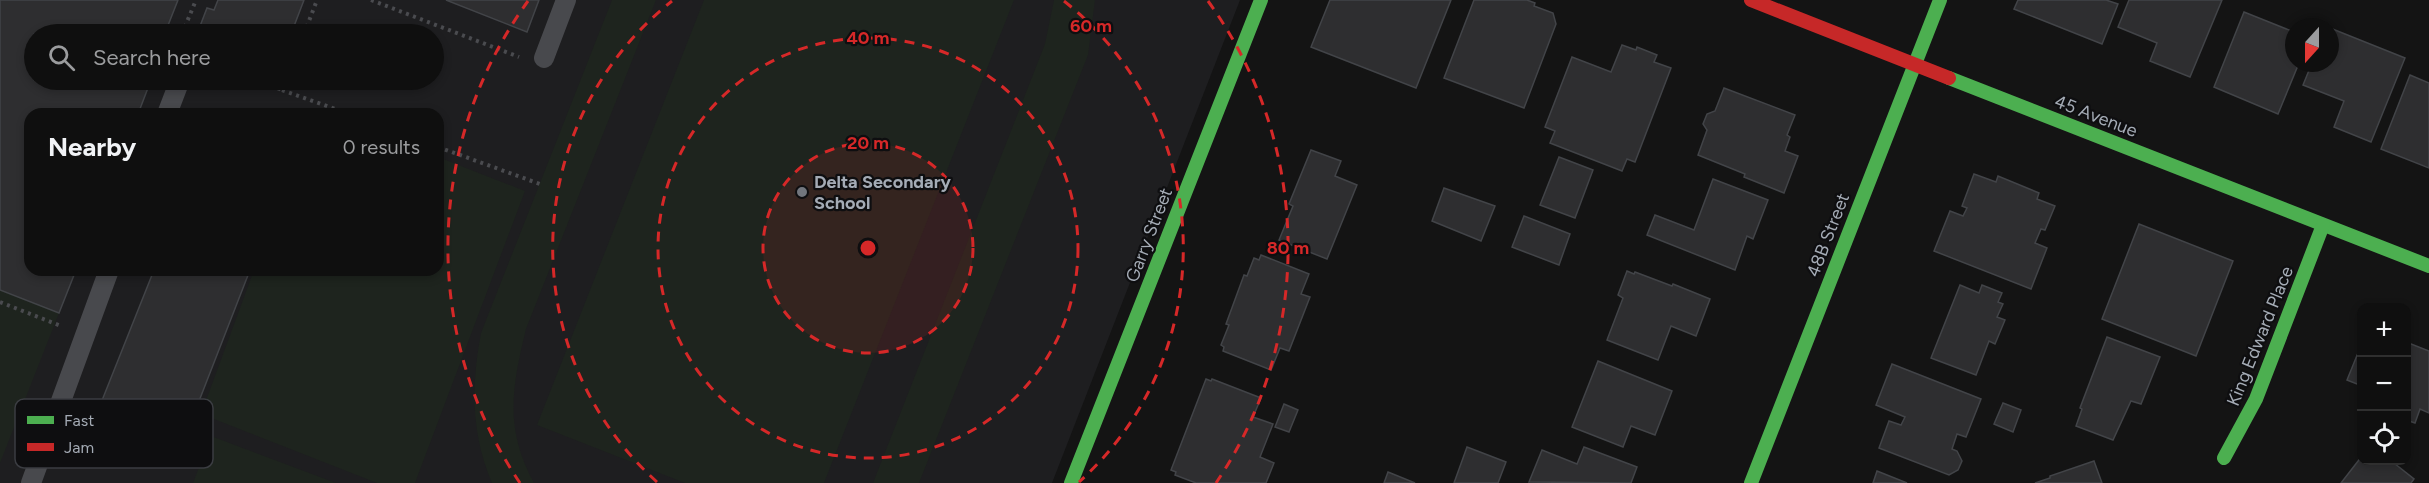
<!DOCTYPE html>
<meta charset="utf-8">
<style>
body{margin:0;font-family:Figtree,sans-serif;background:#181818;color:#f1f3f6}
.controls{position:absolute;right:18px;bottom:18px;display:grid;overflow:hidden;border-radius:12px;box-shadow:0 3px 9px #0003}
.controls button{width:54px;height:54px;display:grid;place-items:center;padding:0;border:0;border-bottom:2px solid #2f2f2f;background:#0f0f0f;color:#f1f3f6;font:30px sans-serif}
.compass{position:absolute;left:2285px;top:18px;width:54px;height:54px;border-radius:50%;background:#0f0f0f;box-shadow:0 3px 9px #0003;rotate:201deg}
.list{margin:0;padding:0;list-style:none}
h2{display:flex;justify-content:space-between;align-items:center;height:78px;margin:0;padding:0 24px;font-size:26px}
h2 small{font-size:20px;font-weight:400;color:#9b9c9e}
.icon{flex:none;width:33px;height:33px;fill:none;stroke:currentColor;stroke-width:2;stroke-linecap:round;stroke-linejoin:round}
.map{position:relative;flex:none;width:2429px;height:483px;overflow:hidden}
.search{position:absolute;background:#0f0f0f;box-shadow:0 3px 9px #0003;left:24px;top:24px;width:420px;height:66px;display:flex;align-items:center;gap:15px;box-sizing:border-box;padding:0 21px;border-radius:33px;color:#9b9c9e;font-size:22px}
.panel{position:absolute;background:#0f0f0f;box-shadow:0 3px 9px #0003;left:24px;top:108px;width:420px;height:168px;border-radius:18px}
.map>svg:first-child{display:block}
.built{fill:#1e1e20;fill-rule:evenodd}
.green{fill:#1e241e}
.building{fill:#2e2e30;stroke:#424448;stroke-width:1.5}
.lines{fill:none;stroke-linecap:round;stroke-linejoin:round}
.path{stroke:#4a4b4f;stroke-width:4;stroke-dasharray:3 4.5;stroke-linecap:butt}
.lane{stroke:#48494d;stroke-width:20}
.fast{stroke:#4caf50;stroke-width:14}
.jam{stroke:#c62828;stroke-width:14}
.ring{fill:none;stroke:#d62828;stroke-width:3;stroke-dasharray:10 8}
.poi-dot{fill:#72767d;stroke:#0e0e10;stroke-width:2}
.labels{text-anchor:middle;dominant-baseline:central;stroke-width:4.5;stroke-linejoin:round;paint-order:stroke}
.street-label{font-size:18px;fill:#a4abb5;stroke:#0e0e10}
.poi-label{font-size:18px;font-weight:bold;fill:#a4abb5;stroke:#0e0e10;text-anchor:start}
.key{fill:#0e0e10;stroke:#3b3d42;stroke-width:1.5}
.key-label{font-size:16px;fill:#a4abb5}
.centre{fill:#d62828;stroke:#0e0e10;stroke-width:3}
.ring-label{font-size:18px;text-anchor:middle;font-weight:bold;fill:#d62828;stroke:#0e0e10;stroke-width:4.5;stroke-linejoin:round;paint-order:stroke}
</style>
<div class="map">
<svg width="2429" height="483" viewBox="0 0 2429 483">
<rect width="100%" height="100%" fill="#141414"/>
<path class="built" d="M 0,0 L 1240,0 L 1052,483 L 0,483 ZM 34,34 L 434,34 L 434,80 L 34,80 ZM 30,114 L 438,114 L 438,270 L 30,270 Z"/>
<g class="green">
<path d="M 612,0 L 656,0 L 526,329 C 512,387 504,428 534,483 L 492,483 C 471,434 471,385 481,333 Z"/>
<polygon points="704,0 1014,0 824,483 685,483 537,425"/>
<polygon points="1054,0 1095,0 1088,55 919,483 873,483 1045,44"/>
<polygon points="438,157 525,191 415,483 377,483 201,414 254,270 438,270"/>
<polygon points="0,290 59,313 0,463"/>
<polygon points="211,436 336,483 193,483"/>
</g>
<g class="building">
<polygon points="0,0 178,0 165,33 169,34 34,34 34,80 151,80 138,114 30,114 30,270 76,270 59,313 0,290"/>
<polygon points="218,0 304,0 291,34 197,34 207,8 214,10"/>
<polygon points="446,0 539,0 527,32"/>
<polygon points="1330,0 1451,0 1416,88 1311,47"/>
<polygon points="1474,0 1527,0 1535,3 1534,6 1553,13 1556,24 1524,108 1444,78"/>
<polygon points="2018,0 2106,0 2118,4 2102,44 2014,9"/>
<polygon points="2129,0 2222,0 2190,77 2150,61 2157,43 2118,27"/>
<polygon points="2244,12 2294,32 2294,63 2299,63 2278,114 2214,87"/>
<polygon points="2330,28 2405,58 2371,142 2334,127 2344,101 2303,85 2312,63 2330,63"/>
<polygon points="1622,45 1636,50 1637,47 1657,55 1654,62 1671,68 1635,162 1627,159 1622,171 1550,143 1555,131 1545,127 1572,57 1611,72"/>
<polygon points="2410,75 2429,83 2429,168 2381,149"/>
<polygon points="1724,88 1795,115 1787,135 1790,137 1785,151 1798,156 1784,193 1744,177 1745,174 1698,155 1707,130 1703,124 1707,114 1715,111"/>
<polygon points="1311,150 1341,161 1335,176 1357,185 1327,259 1279,240 1293,206 1289,204"/>
<polygon points="1559,157 1593,170 1575,218 1540,205"/>
<polygon points="1974,174 1996,182 1998,176 2039,193 2037,199 2055,206 2045,230 2041,229 2035,243 2047,248 2031,289 1934,251 1950,211 1963,216 1967,208 1962,206"/>
<polygon points="1713,179 1768,200 1753,239 1747,236 1735,270 1647,235 1655,215 1694,230"/>
<polygon points="1444,188 1495,206 1481,241 1432,221"/>
<polygon points="1524,216 1570,234 1559,265 1512,247"/>
<polygon points="2139,224 2233,261 2196,356 2102,319"/>
<polygon points="1261,255 1309,274 1301,294 1310,297 1289,351 1280,348 1271,370 1223,351 1224,347 1221,345 1229,325 1226,324 1244,275 1247,276 1254,258 1259,260"/>
<polygon points="154,270 250,270 178,455 93,423"/>
<polygon points="1627,271 1634,274 1635,272 1672,286 1673,284 1710,299 1696,336 1671,326 1658,360 1607,340 1623,298 1618,295"/>
<polygon points="1960,285 1979,293 1982,285 2002,293 1998,302 2003,304 1997,317 2005,320 1995,344 1989,341 1976,375 1931,358"/>
<polygon points="2107,337 2160,357 2141,404 2131,401 2113,440 2076,426 2082,409 2080,408"/>
<polygon points="2406,342 2429,351 2429,413 2420,409 2415,423 2406,420"/>
<polygon points="2362,343 2362,386 2347,380"/>
<polygon points="1598,361 1672,391 1655,435 1631,426 1623,447 1572,427"/>
<polygon points="1892,364 1981,399 1966,437 1957,434 1952,449 1957,451 1962,461 1958,470 1949,475 1879,448 1889,421 1901,425 1905,417 1876,405"/>
<polygon points="1206,379 1211,381 1212,379 1261,398 1253,417 1273,424 1260,457 1274,463 1266,483 1196,483 1175,475 1176,472 1171,470"/>
<polygon points="2003,403 2021,410 2013,432 1994,424"/>
<polygon points="1284,404 1298,410 1289,432 1275,427"/>
<polygon points="1467,447 1506,462 1498,483 1454,483"/>
<polygon points="1584,447 1637,467 1631,483 1529,482 1542,450 1577,464"/>
<polygon points="2362,456 2362,460 2390,460 2414,479 2411,483 2341,483"/>
<polygon points="2094,461 2102,483 2035,483 2050,478 2050,476"/>
<polygon points="1877,471 1907,483 1873,483"/>
<polygon points="1388,472 1415,483 1384,483"/>
</g>
<g class="lines">
<g class="path">
<polyline points="371,0 519,57"/>
<polyline points="182,34 196,0"/>
<polyline points="304,34 317,0"/>
<polyline points="257,80 282,90 286,80"/>
<polyline points="282,90 349,114"/>
<polyline points="438,147 540,184"/>
<polyline points="0,302 61,326"/>
</g>
<g class="lane">
<polyline points="544,58 566,0"/>
<polyline points="167,114 180,80"/>
<polyline points="31,483 109,270"/>
</g>
<g class="fast">
<polyline points="1949,78 2429,266"/>
<polyline points="2224,458 2256,399 2323,225"/>
<polyline points="1071,483 1261,0"/>
<polyline points="1751,483 1940,0"/>
</g>
<polyline class="jam" points="1751,0 1949,78"/>
</g>
<circle cx="868" cy="248" r="105" fill="#d62828" fill-opacity=".12"/>
<g class="ring">
<circle cx="868" cy="248" r="105"/>
<circle cx="868" cy="248" r="210"/>
<path d="M657 482A315 315 0 0 1 672 1M1064 1A315 315 0 0 1 1079 482"/>
<path d="M520 483A420 420 0 0 1 528 1M1208 1A420 420 0 0 1 1216 483"/>
</g>
<circle class="poi-dot" cx="802" cy="192" r="6"/>
<g class="labels">
<g class="street-label">
<text transform="translate(2096 116) rotate(21)">45 Avenue</text>
<text transform="translate(1149 235) rotate(-69)">Garry Street</text>
<text transform="translate(1828 235) rotate(-69)">48B Street</text>
<text transform="translate(2260 336) rotate(-68)">King Edward Place</text>
</g>
<g class="poi-label">
<text x="814" y="182">Delta Secondary<tspan x="814" dy="21">School</tspan></text>
</g>
</g>
<rect x="15" y="399" width="198" height="69" rx="9" class="key"/>
<rect x="27" y="416" width="27" height="8" fill="#4caf50"/>
<rect x="27" y="443" width="27" height="8" fill="#c62828"/>
<g class="key-label">
<text x="64" y="426">Fast</text>
<text x="64" y="453">Jam</text>
</g>
<circle cx="868" cy="248" r="9" class="centre"/>
<g class="ring-label">
<text x="1091" y="32">60 m</text>
<text x="868" y="44">40 m</text>
<text x="868" y="149">20 m</text>
<text x="1288" y="254">80 m</text>
</g>
</svg>
<div class="controls">
<button>+</button>
<button>−</button>
<button><svg class="icon" aria-label="locate" viewBox="0 0 24 24"><circle cx="12" cy="12" r="6"/><path d="M12 2v4M12 18v4M2 12h4M18 12h4"/></svg></button>
</div>
<svg class="compass" viewBox="-18 -18 36 36"><path d="M0-13l5 13h-10z" fill="#e53935"/><path d="M0 13l5-13h-10z" fill="#9b9c9e"/></svg>
<div class="search"><svg class="icon" aria-label="search" viewBox="0 0 24 24"><circle cx="10" cy="10" r="6"/><path d="M15 15l6 6"/></svg>Search here</div>
<section class="panel">
<h2>Nearby<small>0 results</small></h2>
<ul class="list">
</ul>
</section>
</div>
